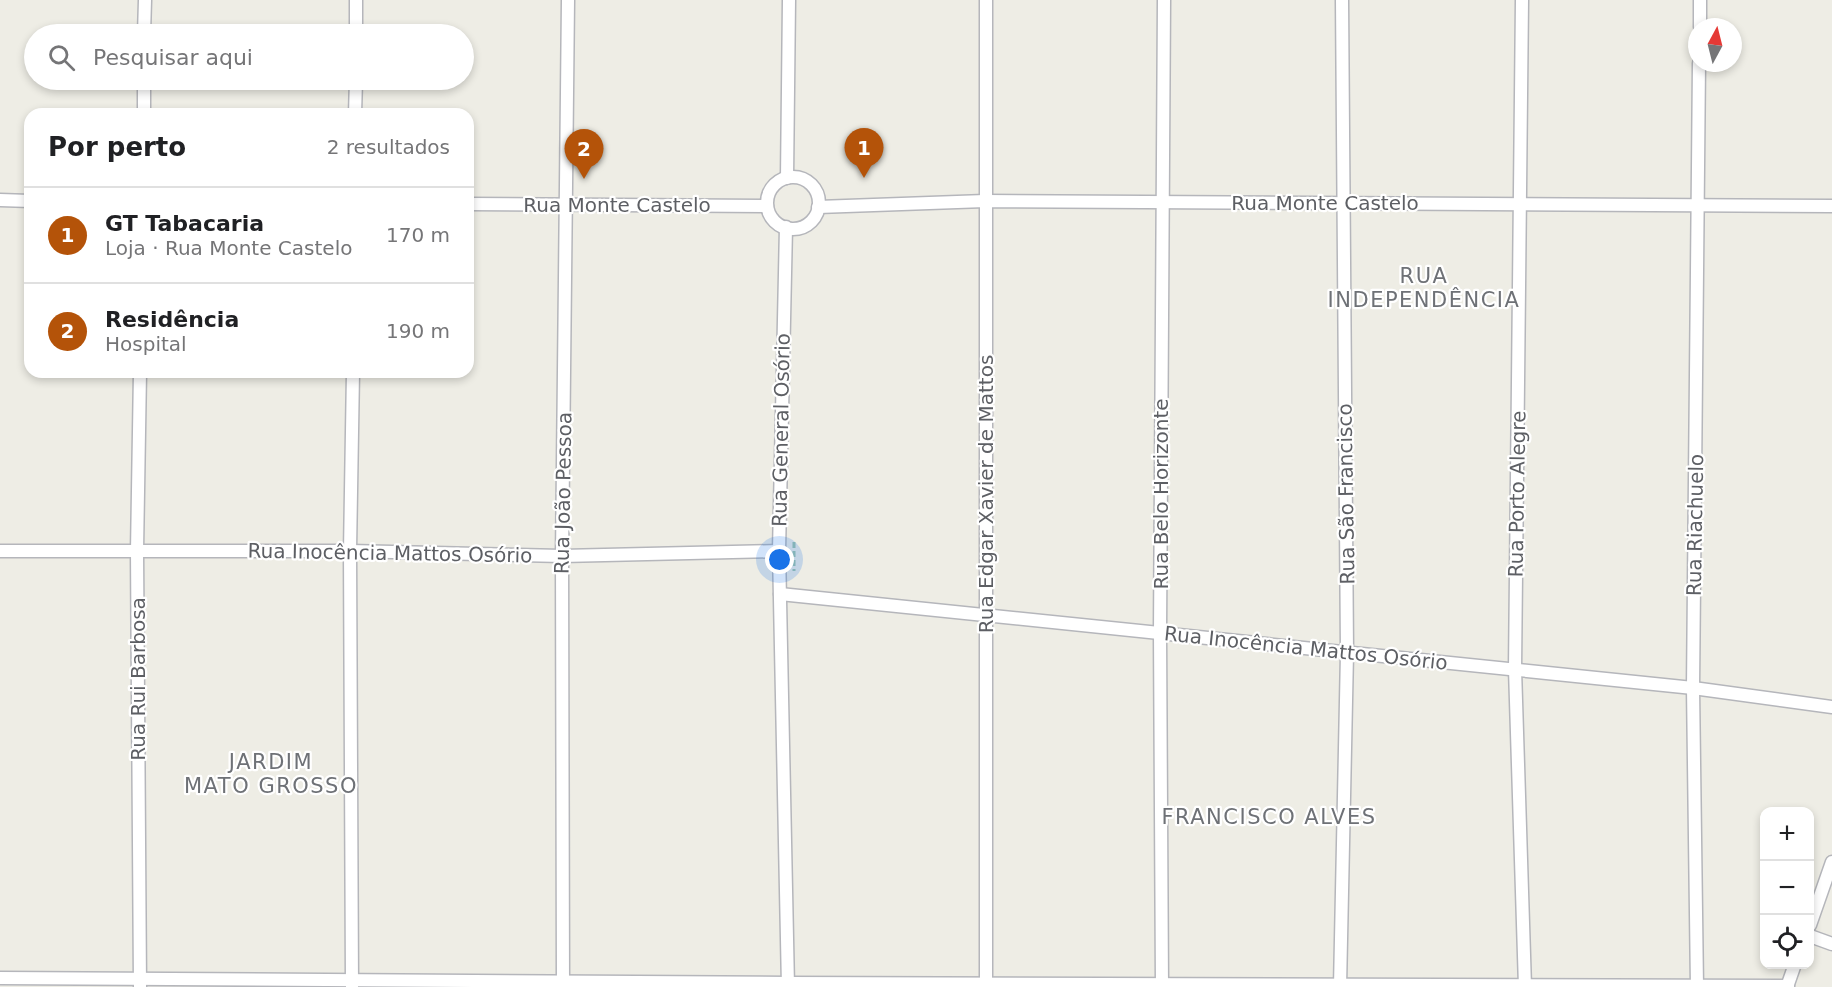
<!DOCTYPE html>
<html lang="pt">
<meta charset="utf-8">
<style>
body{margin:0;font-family:"DejaVu Sans",sans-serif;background:#f2f2f2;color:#202124}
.controls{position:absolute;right:18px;bottom:18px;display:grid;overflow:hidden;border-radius:12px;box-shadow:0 3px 9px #0003}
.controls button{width:54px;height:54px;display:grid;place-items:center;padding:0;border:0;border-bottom:2px solid #e0e0e0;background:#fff;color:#202124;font:30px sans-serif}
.compass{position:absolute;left:1688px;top:18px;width:54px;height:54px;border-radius:50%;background:#fff;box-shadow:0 3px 9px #0003;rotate:7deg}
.you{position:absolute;left:780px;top:560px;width:21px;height:21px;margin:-15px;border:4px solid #fff;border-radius:50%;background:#1a73e8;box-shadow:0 0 0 9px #1a73e833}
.badge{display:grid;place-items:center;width:39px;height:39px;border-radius:50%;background:#b45309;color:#fff;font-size:20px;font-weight:700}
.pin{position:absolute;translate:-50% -50px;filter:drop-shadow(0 2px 3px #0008)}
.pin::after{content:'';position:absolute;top:32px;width:21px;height:18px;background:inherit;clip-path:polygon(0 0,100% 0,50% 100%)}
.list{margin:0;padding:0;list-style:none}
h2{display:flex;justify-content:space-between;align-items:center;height:78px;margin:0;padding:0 24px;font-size:26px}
h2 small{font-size:20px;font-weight:400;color:#757577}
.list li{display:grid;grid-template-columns:39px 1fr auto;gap:18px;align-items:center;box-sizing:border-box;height:96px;padding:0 24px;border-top:2px solid #e0e0e0}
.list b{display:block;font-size:22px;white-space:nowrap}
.list p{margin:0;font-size:20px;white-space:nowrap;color:#757577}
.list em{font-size:20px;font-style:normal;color:#757577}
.icon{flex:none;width:33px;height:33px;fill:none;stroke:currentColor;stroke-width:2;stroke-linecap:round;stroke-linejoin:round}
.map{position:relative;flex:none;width:1832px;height:987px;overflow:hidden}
.search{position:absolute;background:#fff;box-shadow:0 3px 9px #0003;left:24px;top:24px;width:450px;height:66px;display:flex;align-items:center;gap:15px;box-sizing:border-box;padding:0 21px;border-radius:33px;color:#757577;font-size:22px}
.panel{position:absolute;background:#fff;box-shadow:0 3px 9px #0003;left:24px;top:108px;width:450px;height:270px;border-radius:18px}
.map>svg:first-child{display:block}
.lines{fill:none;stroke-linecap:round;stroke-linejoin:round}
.minor-casing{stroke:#b5b6bb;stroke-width:15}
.path{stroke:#9ec3ae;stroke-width:3;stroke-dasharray:6 3;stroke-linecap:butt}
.minor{stroke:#fff;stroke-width:12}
.labels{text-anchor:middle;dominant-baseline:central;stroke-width:4.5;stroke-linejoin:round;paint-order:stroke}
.street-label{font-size:20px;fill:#5d5f64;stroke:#fff}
.neighbourhood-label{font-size:21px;letter-spacing:1.5px;fill:#6e7176;stroke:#fff}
</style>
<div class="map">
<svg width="1832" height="987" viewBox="0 0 1832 987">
<rect width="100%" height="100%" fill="#eeede5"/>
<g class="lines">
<g class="minor-casing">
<g id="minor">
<polyline points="986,0 986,987"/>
<polyline points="1522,0 1515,669 1525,987"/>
<polyline points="1700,27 1700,0"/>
<polyline points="144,34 145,0"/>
<polyline points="356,34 356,0"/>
<polyline points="144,114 144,80"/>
<polyline points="355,114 356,80"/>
<circle cx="793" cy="203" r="26"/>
<polyline points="787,178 789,0"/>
<polyline points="0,200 30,201"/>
<polyline points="468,204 767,206"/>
<polyline points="818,207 985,201 1832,206"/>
<polyline points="786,227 779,551 788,987"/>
<polyline points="0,551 350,551 562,556 779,551"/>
<polyline points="780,594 1693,688 1832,707"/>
<polyline points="1810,925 1832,862"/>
<polyline points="1810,936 1832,944"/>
<polyline points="0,978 788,983 1788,986"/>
<polyline points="352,986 350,551 353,372"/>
<polyline points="140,987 137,551 140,372"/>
<polyline points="563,987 562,556 568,0"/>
<polyline points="1162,987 1160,633 1164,0"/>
<polyline points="1340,987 1347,653 1342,0"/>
<polyline points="1697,987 1693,688 1699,63"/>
<polyline points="1787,987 1795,964"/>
</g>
</g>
<polyline class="path" points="794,542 794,571"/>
<use href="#minor" class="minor"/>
</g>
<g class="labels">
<g class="street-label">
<text x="1325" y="203">Rua Monte Castelo</text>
<text x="617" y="205">Rua Monte Castelo</text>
<text transform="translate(781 430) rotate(-89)">Rua General Osório</text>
<text transform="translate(563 493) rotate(-89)">Rua João Pessoa</text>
<text transform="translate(986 494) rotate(-90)">Rua Edgar Xavier de Mattos</text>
<text transform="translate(1161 494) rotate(-90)">Rua Belo Horizonte</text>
<text transform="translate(1346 494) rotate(-91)">Rua São Francisco</text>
<text transform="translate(1517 494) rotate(-89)">Rua Porto Alegre</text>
<text transform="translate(1695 525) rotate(-89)">Rua Riachuelo</text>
<text transform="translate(390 553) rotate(1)">Rua Inocência Mattos Osório</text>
<text transform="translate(1306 648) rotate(6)">Rua Inocência Mattos Osório</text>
<text transform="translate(138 679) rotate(-90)">Rua Rui Barbosa</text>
</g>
<g class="neighbourhood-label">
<text x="1424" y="276">RUA<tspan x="1424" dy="24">INDEPENDÊNCIA</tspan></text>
<text x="271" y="762">JARDIM<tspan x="271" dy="24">MATO GROSSO</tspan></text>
<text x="1269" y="817">FRANCISCO ALVES</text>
</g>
</g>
</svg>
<div class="controls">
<button>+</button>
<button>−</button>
<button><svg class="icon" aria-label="locate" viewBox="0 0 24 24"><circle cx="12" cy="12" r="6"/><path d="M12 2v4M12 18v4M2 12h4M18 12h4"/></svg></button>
</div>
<svg class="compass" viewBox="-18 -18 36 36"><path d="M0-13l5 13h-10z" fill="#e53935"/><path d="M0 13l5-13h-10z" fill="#757577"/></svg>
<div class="you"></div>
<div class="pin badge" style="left:864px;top:178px">1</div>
<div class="pin badge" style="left:584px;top:179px">2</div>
<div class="search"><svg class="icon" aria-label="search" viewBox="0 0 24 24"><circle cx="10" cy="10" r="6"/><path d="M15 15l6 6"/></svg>Pesquisar aqui</div>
<section class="panel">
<h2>Por perto<small>2 resultados</small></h2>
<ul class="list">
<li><span class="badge">1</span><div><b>GT Tabacaria</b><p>Loja · Rua Monte Castelo</p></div><em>170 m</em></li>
<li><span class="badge">2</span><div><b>Residência</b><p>Hospital</p></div><em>190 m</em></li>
</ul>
</section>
</div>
